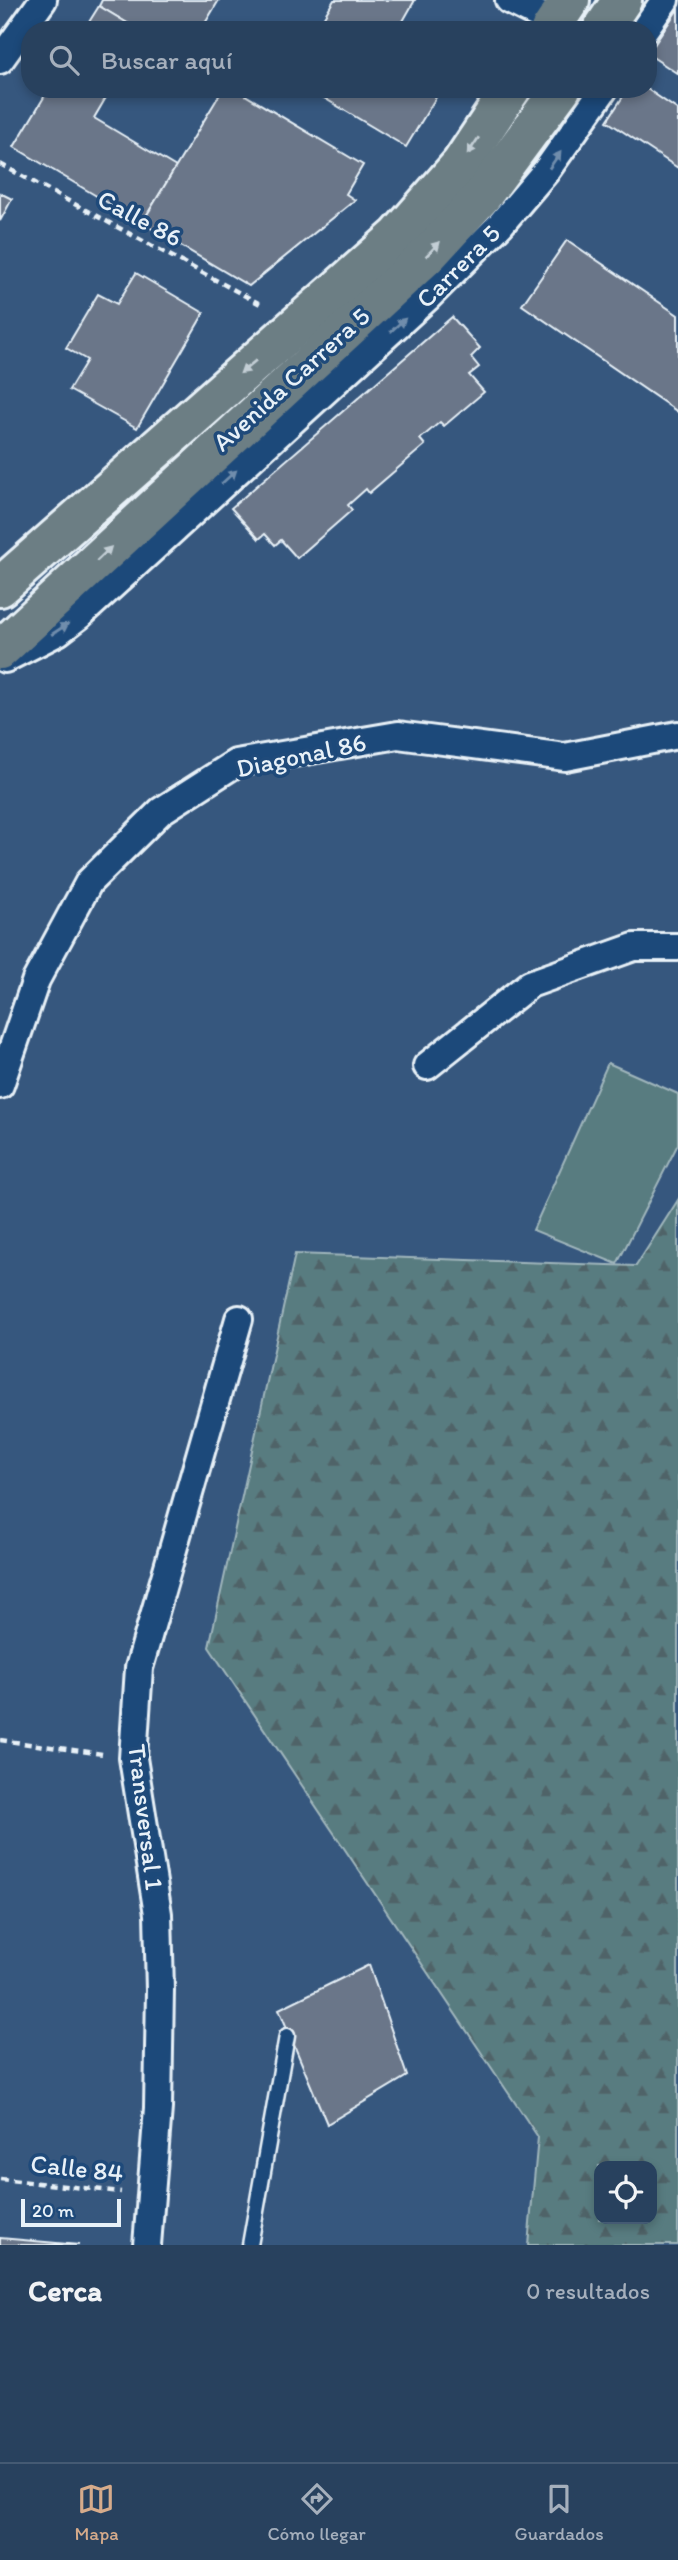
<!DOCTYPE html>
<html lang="es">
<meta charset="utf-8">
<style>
body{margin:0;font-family:Itim,sans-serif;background:#344c67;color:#f1f3f6}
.controls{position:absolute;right:21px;bottom:21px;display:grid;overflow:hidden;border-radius:14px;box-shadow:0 4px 10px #0003}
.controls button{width:63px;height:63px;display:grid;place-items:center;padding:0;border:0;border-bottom:2px solid #445a73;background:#28415e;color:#f1f3f6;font:35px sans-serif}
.scale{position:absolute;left:21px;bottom:18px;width:100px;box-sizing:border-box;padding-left:7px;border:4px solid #e8f1f8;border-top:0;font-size:19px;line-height:24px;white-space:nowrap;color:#e8f1f8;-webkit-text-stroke:5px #1f4a7a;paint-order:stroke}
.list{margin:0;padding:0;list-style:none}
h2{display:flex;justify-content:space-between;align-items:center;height:91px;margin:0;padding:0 28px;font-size:30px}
h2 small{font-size:23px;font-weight:400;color:#a5afbc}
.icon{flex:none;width:38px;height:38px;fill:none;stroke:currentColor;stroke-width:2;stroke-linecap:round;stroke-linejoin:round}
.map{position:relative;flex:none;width:678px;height:2245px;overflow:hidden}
.search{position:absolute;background:#28415e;box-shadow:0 4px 10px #0003;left:21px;right:21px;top:21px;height:77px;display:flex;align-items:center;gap:18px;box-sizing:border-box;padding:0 24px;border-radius:28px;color:#a5afbc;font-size:26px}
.sheet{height:217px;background:#28415e}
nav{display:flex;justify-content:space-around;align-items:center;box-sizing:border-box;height:98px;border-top:2px solid #445a73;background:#28415e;font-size:19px;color:#a5afbc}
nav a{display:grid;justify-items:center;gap:4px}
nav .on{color:#d6ab8b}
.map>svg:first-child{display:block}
.forest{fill:url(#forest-firs);stroke:#a0b6bc;stroke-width:2;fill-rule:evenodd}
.garden{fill:#597b80;stroke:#a0b6bc;stroke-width:2}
.building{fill:#6a7689;stroke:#e8f1f8;stroke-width:2}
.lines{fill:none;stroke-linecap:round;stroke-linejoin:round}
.service-casing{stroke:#e8f1f8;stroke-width:19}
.minor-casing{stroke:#e8f1f8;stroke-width:32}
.primary-casing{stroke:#e8f1f8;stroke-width:44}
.path{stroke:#e8f1f8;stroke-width:4.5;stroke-dasharray:7 5;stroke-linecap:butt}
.service{stroke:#1f4a7a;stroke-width:14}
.minor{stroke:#1f4a7a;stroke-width:26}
.primary{stroke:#6c7e84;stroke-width:38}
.oneway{fill:#c3ced5}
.oneway2{fill:#6f8dac}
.labels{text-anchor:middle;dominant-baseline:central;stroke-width:7;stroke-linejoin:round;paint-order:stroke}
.street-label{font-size:26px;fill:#e8f1f8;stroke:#1f4a7a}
</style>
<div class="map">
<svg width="678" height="2245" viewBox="0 0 678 2245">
<defs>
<pattern id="forest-firs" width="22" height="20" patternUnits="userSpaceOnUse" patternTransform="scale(1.75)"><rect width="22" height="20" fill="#597b80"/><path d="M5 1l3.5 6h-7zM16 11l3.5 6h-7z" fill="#506468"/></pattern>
</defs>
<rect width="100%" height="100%" fill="#36577e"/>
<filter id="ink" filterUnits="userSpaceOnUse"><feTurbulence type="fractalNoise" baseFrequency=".0143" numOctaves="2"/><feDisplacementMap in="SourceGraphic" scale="14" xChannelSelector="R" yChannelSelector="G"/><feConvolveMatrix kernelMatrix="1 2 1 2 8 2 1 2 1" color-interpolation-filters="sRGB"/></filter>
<g filter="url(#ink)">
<path class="forest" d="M 678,1200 L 678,2245 L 528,2245 L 538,2137 L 209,1647 L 295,1254 L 636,1266 ZM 599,2166 L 652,2166 L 652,2219 L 599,2219 Z"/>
<polygon class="garden" points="608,1063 678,1094 678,1144 617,1264 533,1230"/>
<g class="building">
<polygon points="102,0 219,0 201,30 139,30 99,6"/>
<polygon points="334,0 415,0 398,30 316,30"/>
<polygon points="99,6 139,30 84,30"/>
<polygon points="678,9 678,74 648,54"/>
<polygon points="49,89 111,89 94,118 176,167 142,223 14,147"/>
<polygon points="223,89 235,89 363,165 346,194 355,200 249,286 142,223"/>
<polygon points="309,89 441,89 406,147"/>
<polygon points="628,89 647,89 678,110 678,168 607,121"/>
<polygon points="0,193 12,199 0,221"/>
<polygon points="567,240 678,315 678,412 522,305"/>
<polygon points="136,273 204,313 137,428 69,390 87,360 66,348 98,294 117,304"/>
<polygon points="452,317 480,348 471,357 479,367 469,375 484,392 444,426 440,422 420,439 425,445 369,493 366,489 348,505 352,510 297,558 281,540 275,545 265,534 259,539 231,508"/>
<polygon points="369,1965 407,2076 327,2124 279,2009"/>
<polygon points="0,2238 79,2245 0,2245"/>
</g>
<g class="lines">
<g class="service-casing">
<polyline id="service" points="250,2245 287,2036"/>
</g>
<g class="minor-casing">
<g id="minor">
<polyline points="509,0 555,23"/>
<polyline points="644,30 665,0"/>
<polyline points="0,60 43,0"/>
<polyline points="5,659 58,632 79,616 427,298 500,225 546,171 604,89"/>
<polyline points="427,1066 530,984 634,947 678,947"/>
<polyline points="0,1085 36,980 89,882 161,811 236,763 398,735 565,757 678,735"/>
<polyline points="147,2245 158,2108 160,1990 158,1914 133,1758 139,1668 239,1319"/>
</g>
</g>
<g class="primary-casing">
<g id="primary">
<polyline points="550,30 570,0"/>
<polyline points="602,30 622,0"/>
<polyline points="0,587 398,236 461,164 511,89"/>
<polyline points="0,650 429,254 482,196 561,89"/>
</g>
</g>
<g class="path">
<polyline points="0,164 264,306"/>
<polyline points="0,1740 103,1754"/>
<polyline points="0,2179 121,2192"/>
</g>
<use href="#service" class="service"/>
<use href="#minor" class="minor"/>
<use href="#primary" class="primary"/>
</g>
<defs><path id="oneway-solid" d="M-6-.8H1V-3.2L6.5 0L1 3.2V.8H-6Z" transform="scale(1.75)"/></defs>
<g class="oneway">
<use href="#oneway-solid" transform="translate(473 146) rotate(124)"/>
<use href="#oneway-solid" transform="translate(433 249) rotate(-46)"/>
<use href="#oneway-solid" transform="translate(248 367) rotate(140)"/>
<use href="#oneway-solid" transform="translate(104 554) rotate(-44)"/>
</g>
<g class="oneway2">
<use href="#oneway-solid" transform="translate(555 160) rotate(-55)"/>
<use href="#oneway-solid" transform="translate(398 325) rotate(-42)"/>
<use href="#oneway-solid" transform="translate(229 477) rotate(-42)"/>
<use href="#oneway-solid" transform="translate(60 629) rotate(-33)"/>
</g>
</g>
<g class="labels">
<g class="street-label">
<text transform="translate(140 218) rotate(28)">Calle 86</text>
<text transform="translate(458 266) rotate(-45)">Carrera 5</text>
<text transform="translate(291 379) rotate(-42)">Avenida Carrera 5</text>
<text transform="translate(301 755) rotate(-12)">Diagonal 86</text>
<text transform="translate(146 1817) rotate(83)">Transversal 1</text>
<text transform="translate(77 2168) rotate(6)">Calle 84</text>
</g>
</g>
</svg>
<div class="controls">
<button><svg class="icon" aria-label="locate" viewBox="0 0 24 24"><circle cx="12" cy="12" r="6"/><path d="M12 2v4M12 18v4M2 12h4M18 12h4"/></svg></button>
</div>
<div class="scale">20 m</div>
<div class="search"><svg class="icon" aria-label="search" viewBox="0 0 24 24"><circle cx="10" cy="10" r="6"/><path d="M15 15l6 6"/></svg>Buscar aquí</div>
</div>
<section class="sheet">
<h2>Cerca<small>0 resultados</small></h2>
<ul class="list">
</ul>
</section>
<nav>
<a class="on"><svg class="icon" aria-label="map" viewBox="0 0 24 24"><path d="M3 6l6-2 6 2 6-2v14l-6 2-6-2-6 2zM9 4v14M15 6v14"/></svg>Mapa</a>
<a><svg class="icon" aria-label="directions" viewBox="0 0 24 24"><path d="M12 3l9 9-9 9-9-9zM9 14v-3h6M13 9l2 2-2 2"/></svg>Cómo llegar</a>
<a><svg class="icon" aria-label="saved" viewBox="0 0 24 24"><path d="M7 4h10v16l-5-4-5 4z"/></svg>Guardados</a>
</nav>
